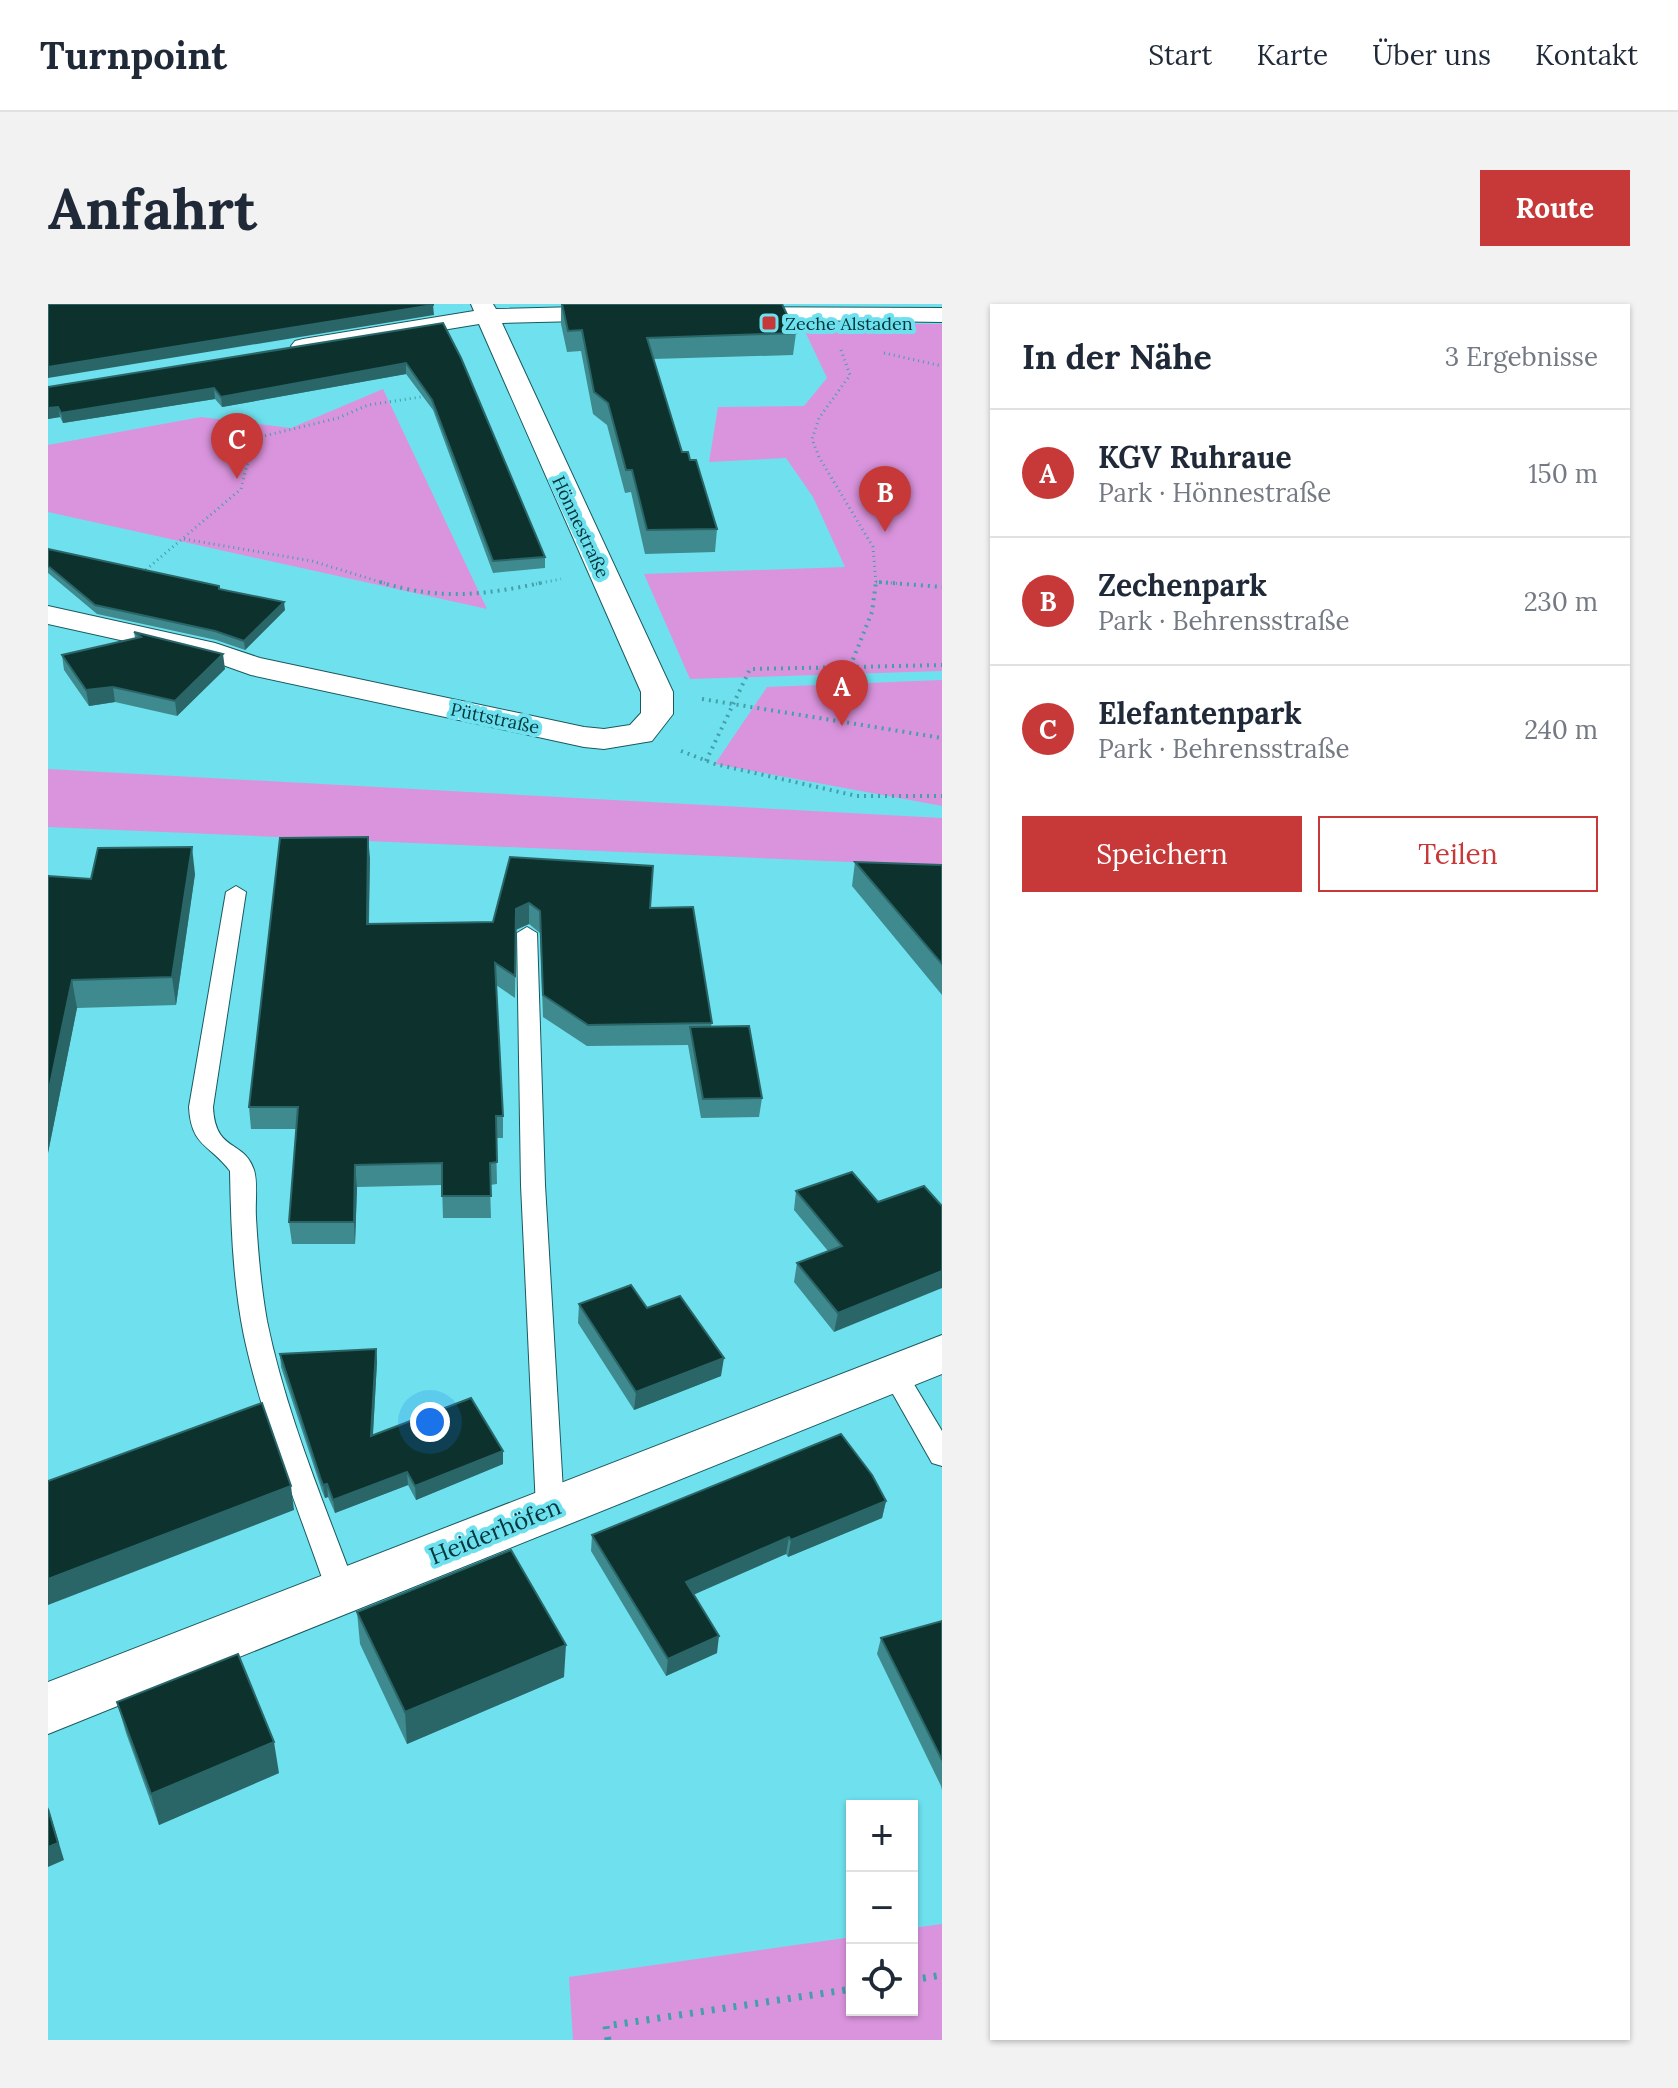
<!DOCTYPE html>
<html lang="de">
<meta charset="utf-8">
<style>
body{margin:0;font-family:Lora,serif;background:#f2f2f3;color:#1f2937}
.controls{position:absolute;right:24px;bottom:24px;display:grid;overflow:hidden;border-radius:0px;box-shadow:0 2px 6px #0004}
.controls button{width:72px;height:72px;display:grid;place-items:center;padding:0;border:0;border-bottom:2px solid #e0e1e3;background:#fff;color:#1f2937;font:40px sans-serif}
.you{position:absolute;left:382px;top:1118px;width:28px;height:28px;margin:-20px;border:6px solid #fff;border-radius:50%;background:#1a73e8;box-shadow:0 0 0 12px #1a73e833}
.badge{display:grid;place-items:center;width:52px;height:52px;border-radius:50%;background:#c73838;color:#fff;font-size:26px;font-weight:700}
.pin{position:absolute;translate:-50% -66px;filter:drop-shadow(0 2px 4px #0008)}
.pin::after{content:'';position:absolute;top:42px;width:28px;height:24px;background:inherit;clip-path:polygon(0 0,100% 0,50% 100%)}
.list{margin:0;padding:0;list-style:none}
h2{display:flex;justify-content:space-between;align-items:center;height:104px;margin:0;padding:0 32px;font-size:34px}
h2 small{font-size:26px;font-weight:400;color:#747a83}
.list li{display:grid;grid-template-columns:52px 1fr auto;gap:24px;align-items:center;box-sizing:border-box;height:128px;padding:0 32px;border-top:2px solid #e0e1e3}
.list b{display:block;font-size:30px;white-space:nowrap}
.list p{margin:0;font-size:26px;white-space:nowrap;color:#747a83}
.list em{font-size:26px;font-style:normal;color:#747a83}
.actions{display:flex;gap:16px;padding:24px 32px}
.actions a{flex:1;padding:18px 0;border:2px solid #c73838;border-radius:0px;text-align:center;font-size:28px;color:#c73838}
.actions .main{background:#c73838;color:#fff}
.icon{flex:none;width:44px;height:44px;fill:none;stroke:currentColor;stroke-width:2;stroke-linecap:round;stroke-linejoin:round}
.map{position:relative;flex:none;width:894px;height:1736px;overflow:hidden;border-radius:0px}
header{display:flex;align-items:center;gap:48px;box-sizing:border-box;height:112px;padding:0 40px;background:#fff;border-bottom:2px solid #e0e1e3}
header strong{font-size:38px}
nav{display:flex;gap:44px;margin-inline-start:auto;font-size:28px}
.intro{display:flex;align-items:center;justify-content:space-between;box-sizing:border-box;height:192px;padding:0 48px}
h1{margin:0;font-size:56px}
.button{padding:20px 36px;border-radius:0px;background:#c73838;color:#fff;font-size:28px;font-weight:700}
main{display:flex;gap:48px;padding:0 48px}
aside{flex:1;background:#fff;border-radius:0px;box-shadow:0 2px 6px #0004}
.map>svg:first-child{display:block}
.green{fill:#da94dd}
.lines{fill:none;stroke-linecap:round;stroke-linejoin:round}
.service-casing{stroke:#19595f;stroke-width:2}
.minor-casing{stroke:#19595f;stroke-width:2}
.path-far2{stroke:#449fa9;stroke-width:3;stroke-dasharray:1 4;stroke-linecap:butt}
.path-far1{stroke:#449fa9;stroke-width:4;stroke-dasharray:2 5;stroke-linecap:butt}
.path{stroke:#449fa9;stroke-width:7;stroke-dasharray:3 8;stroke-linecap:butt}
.service{fill:#fff;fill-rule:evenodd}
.minor{fill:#fff;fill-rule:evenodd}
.wall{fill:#3e8a8e}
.shaded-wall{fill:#2a6668}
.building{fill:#0d322e;stroke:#2a6668;stroke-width:2}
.poi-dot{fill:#c73838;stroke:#6fe1ee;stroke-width:3}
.labels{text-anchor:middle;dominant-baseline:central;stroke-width:8;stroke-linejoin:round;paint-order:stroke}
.far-poi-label{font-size:18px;fill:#00373c;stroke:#6fe1ee;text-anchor:start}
.far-street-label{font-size:18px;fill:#00373c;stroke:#6fe1ee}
.near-street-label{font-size:24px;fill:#00373c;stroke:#6fe1ee}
</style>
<header>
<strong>Turnpoint</strong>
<nav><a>Start</a><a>Karte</a><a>Über uns</a><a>Kontakt</a></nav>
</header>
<div class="intro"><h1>Anfahrt</h1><a class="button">Route</a></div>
<main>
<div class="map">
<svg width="894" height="1736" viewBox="0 0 894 1736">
<rect width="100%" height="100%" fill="#6fe1ee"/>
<g class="green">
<polygon points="753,19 894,20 894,367 642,375 596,270 797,263 765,193 738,154 661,158 670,103 756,102 779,74"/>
<polygon points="335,85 439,305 0,208 0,141 153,113 243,124"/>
<polygon points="894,376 894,502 667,460 719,383"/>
<polygon points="0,465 894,514 894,562 0,523"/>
<polygon points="894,1620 894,1736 525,1736 521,1673 804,1633 804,1706 864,1706 864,1624"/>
</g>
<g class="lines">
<g class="service-casing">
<g id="service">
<path d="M 188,582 L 198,588 L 165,803 C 167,849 196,835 206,866 C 210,879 207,899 208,914 C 210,948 213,983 219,1017 C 238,1110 276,1199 309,1288 L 304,1297 L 294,1301 L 284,1297 L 279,1288 C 250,1204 215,1120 196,1032 C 185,978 183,922 182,867 C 162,840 143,843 141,803 L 178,588 Z"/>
<polygon points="479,623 489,629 497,881 516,1204 512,1212 502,1216 492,1212 488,1204 473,881 469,629"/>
<polygon points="846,1059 855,1062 894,1127 894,1162 884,1159 833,1069 837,1062"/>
</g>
</g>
<g class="minor-casing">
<g id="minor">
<polygon points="423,0 445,0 448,5 572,2 580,4 583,9 580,14 572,16 454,19 625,388 625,410 604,437 556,445 536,443 203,371 158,355 0,320 0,302 167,339 212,354 536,423 556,425 582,421 593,409 593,388 431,20 255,49 247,47 243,42 247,37 255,35 426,7"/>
<polygon points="680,3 894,4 894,18 672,15 669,10 672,5"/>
<polygon points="894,1031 894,1070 0,1430 0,1378"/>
</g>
</g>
<g class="path-far2">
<polyline points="793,46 802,71 771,114 764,135 771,153 825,243 828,280"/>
<polyline points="836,49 894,62"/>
<polyline points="136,235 264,257 339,280"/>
<polyline points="94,269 193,185 202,149 216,132 290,114 320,101 379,92"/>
<polyline points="828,278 857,280"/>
<polyline points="488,280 513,275"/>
</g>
<g class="path-far1">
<path d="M 332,278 C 393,297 437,291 497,278"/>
<polyline points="831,278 894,283"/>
<polyline points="802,363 894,361"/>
<polyline points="654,395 894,434"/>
<polyline points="633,447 667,460 809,492 894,492"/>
<polyline points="658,457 702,365 802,363 824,308 828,278"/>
</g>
<g class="path">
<polyline points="864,1676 894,1671"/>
<polyline points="560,1736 558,1722 804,1685"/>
</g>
<use href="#service" class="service"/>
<use href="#minor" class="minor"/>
</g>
<g class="wall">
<polygon points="513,0 748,29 745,51 605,55 634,148 669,225 667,248 597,250 583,188 577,189 559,121 545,110 533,47 519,48 513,20"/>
<polygon points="395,19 497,253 497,264 445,269 385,106 358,70 174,103 167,95 15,119 12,113 0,115 0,83"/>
<polygon points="0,245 171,285 237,306 197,346 168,336 49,310 0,269"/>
<polygon points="86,328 177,365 129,412 67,398 41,402 16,366 14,351 87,334"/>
<polygon points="462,553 602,604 664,719 663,722 714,794 711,813 653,814 640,741 539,742 495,713 492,629 481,620 468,626 467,694 448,681 455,812 455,834 448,834 449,880 442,881 443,914 395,914 394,881 309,883 307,940 244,940 241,918 248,825 203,825 201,803 322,554 321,620 445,618"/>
<polygon points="807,558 894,561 894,691 804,582"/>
<polygon points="147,570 128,701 29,704 0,849 0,572 43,575"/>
<polygon points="748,887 830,898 786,1028 746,978 749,959 780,947 746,906"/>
<polygon points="531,1000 599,1004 673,1072 586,1106 530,1019"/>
<polygon points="328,1045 329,1058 325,1131 455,1147 455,1160 368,1196 360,1181 287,1209 280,1193 277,1194 274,1187 233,1063 232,1050"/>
<polygon points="838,1197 834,1214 740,1253 738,1250 645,1290 669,1349 618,1372 543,1247 544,1231"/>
<polygon points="309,1308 516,1373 359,1440 312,1340"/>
<polygon points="894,1317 894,1486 893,1482 829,1350 833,1334"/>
<polygon points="69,1398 231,1469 111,1521 78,1429"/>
</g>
<g class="shaded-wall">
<polygon points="385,1 386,11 0,74 0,63"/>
<polygon points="358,59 358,70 174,103 173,93"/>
<polygon points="166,84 167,95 15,119 13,109"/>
<polygon points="10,103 12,113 0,115 0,104"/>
<polygon points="236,298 237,306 197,346 196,337"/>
<polygon points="175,350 177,365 129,412 127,397"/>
<polygon points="65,383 67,398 41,402 38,386"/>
<polygon points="320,533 322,554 320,641 319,620"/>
<polygon points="144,543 147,570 128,701 124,673"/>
<polygon points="481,599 481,620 467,626 468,605"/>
<polygon points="24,676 29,704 0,849 0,790"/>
<polygon points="307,861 309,883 307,940 306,918"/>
<polygon points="894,967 894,984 786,1028 790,1009"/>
<polygon points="328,1045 329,1058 324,1145 323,1132"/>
<polygon points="676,1054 673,1072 586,1106 588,1088"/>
<polygon points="455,1147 455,1160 368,1196 367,1182"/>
<polygon points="359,1168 360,1181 287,1209 285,1196"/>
<polygon points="279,1180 280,1193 277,1194 275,1181"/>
<polygon points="243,1182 246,1206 0,1301 0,1275"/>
<polygon points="838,1197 834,1214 740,1253 743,1236"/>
<polygon points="741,1233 738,1250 636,1295 638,1278"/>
<polygon points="671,1332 669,1349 618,1372 620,1355"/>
<polygon points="518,1341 516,1373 359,1440 357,1408"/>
<polygon points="226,1438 231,1469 111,1521 103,1490"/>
<polygon points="0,1503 16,1556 0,1563"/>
</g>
<g class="building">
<polygon points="0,0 385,0 385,1 0,63"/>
<polygon points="514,0 734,0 748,29 599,34 634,148 640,148 642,156 648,156 669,225 599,226 584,166 578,166 560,99 546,88 534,26 520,27"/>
<polygon points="395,19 413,54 497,253 445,257 384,96 358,59 173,93 166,84 13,109 10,103 0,104 0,83"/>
<polygon points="0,245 171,282 171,285 236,298 196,337 167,327 47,301 0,262"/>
<polygon points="86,328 175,350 127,397 65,383 38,386 14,351 93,333"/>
<polygon points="320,533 319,620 445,618 462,553 605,562 602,604 645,603 664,719 540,721 495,691 492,607 481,599 468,605 467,672 447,659 455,812 448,812 449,858 442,859 443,892 394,892 394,859 307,861 306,918 241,918 250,803 201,803 232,534"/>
<polygon points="144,543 124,673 24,676 0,790 0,572 43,575 50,544"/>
<polygon points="807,558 894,561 894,660"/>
<polygon points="701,722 714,794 655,795 642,723"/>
<polygon points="804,868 830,898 876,882 894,902 894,967 790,1009 749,959 794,942 748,887"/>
<polygon points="583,981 599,1004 632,992 676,1054 588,1088 531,1000"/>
<polygon points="328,1045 323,1132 423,1094 455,1147 367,1182 359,1168 285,1196 279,1180 275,1181 272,1173 232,1050"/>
<polygon points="214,1099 243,1182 0,1275 0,1177"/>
<polygon points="793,1130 824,1171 838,1197 743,1236 741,1233 638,1278 671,1332 620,1355 544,1231"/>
<polygon points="463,1246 518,1341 357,1408 309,1308"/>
<polygon points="894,1317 894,1456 833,1334"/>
<polygon points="190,1350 226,1438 103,1490 69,1398"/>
<polygon points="0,1505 10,1539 0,1543"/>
</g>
<rect class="poi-dot" x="713" y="11" width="16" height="16" rx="4"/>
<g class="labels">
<g class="far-poi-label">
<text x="737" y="19">Zeche Alstaden</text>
</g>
<g class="far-street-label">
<text transform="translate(533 223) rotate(65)">Hönnestraße</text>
<text transform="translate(447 414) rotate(12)">Püttstraße</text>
</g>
<g class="near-street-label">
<text transform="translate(447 1227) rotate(-22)">Heiderhöfen</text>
</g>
</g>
</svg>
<div class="controls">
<button>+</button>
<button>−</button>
<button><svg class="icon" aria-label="locate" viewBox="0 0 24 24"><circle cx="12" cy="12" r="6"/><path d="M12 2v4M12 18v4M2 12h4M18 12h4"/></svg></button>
</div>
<div class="you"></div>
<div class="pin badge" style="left:794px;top:422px">A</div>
<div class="pin badge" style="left:837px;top:228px">B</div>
<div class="pin badge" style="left:189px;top:175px">C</div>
</div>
<aside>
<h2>In der Nähe<small>3 Ergebnisse</small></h2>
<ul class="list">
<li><span class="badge">A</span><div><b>KGV Ruhraue</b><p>Park · Hönnestraße</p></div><em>150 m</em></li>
<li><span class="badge">B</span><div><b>Zechenpark</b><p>Park · Behrensstraße</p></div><em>230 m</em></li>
<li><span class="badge">C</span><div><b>Elefantenpark</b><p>Park · Behrensstraße</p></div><em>240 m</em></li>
</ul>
<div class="actions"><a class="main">Speichern</a><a>Teilen</a></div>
</aside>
</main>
